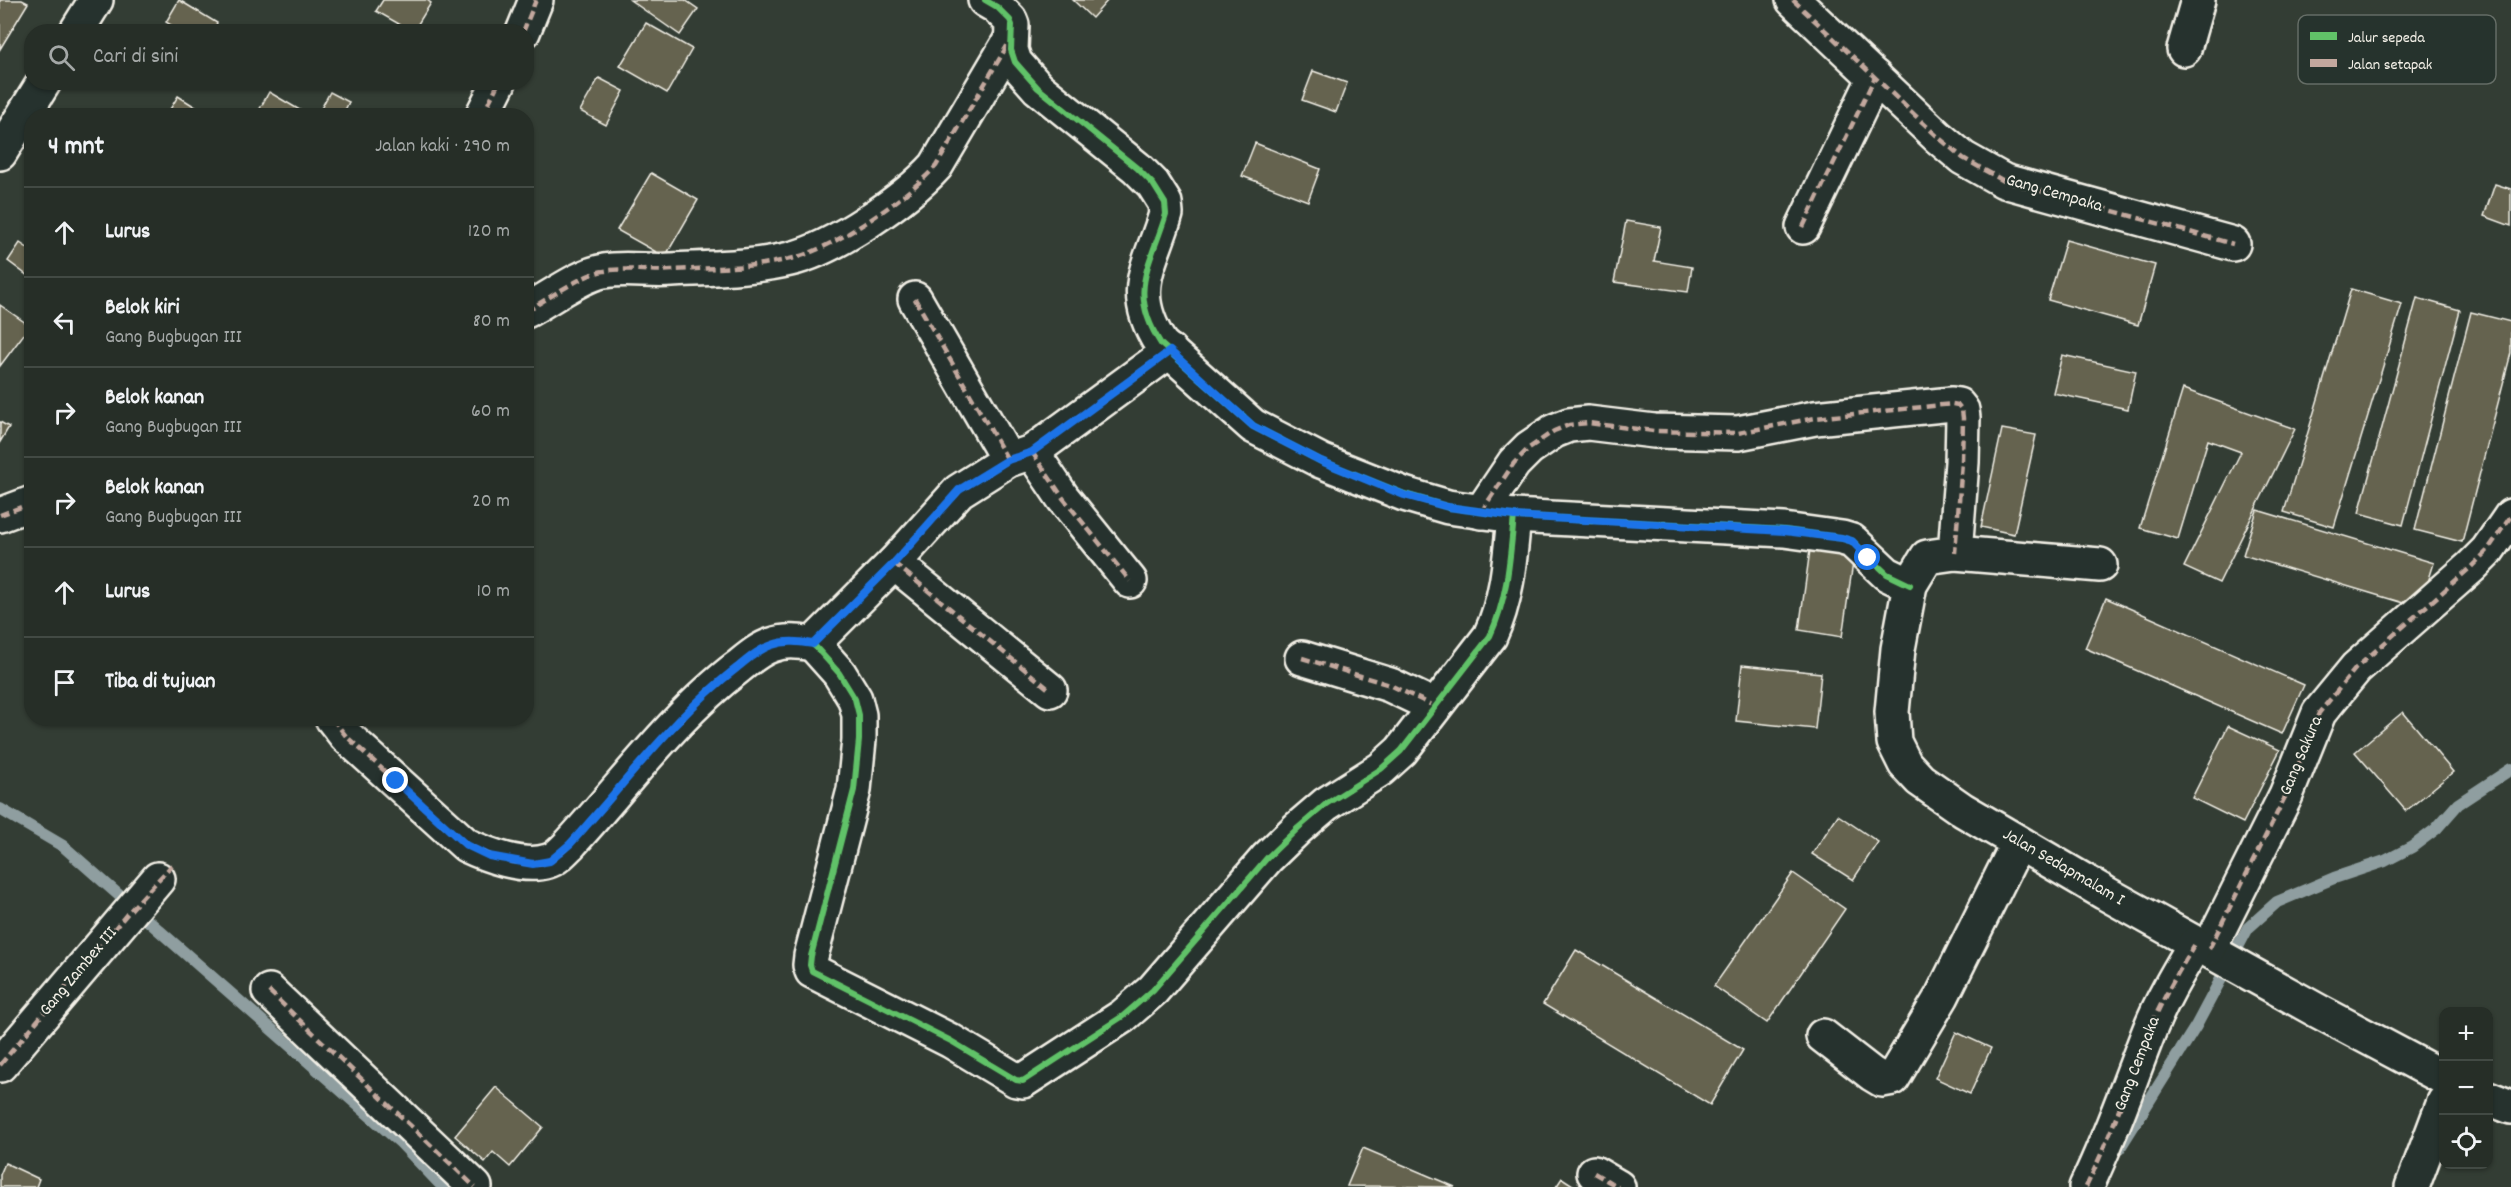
<!DOCTYPE html>
<html lang="id">
<meta charset="utf-8">
<style>
body{margin:0;font-family:Dekko,sans-serif;background:#323a33;color:#f1f3f6}
.controls{position:absolute;right:18px;bottom:18px;display:grid;overflow:hidden;border-radius:12px;box-shadow:0 2px 4px #0004}
.controls button{width:54px;height:54px;display:grid;place-items:center;padding:0;border:0;border-bottom:2px solid #424a44;background:#262e27;color:#f1f3f6;font:30px sans-serif}
.stop{position:absolute;width:18px;height:18px;margin:-14px;border:4px solid #1a73e8;border-radius:50%;background:#fff}
.stop.end{background:#1a73e8;border-color:#fff;box-shadow:0 2px 6px #0008}
.list{margin:0;padding:0;list-style:none}
h2{display:flex;justify-content:space-between;align-items:center;height:78px;margin:0;padding:0 24px;font-size:26px}
h2 small{font-size:20px;font-weight:400;color:#a4a8a7}
.list li{display:grid;grid-template-columns:39px 1fr auto;gap:18px;align-items:center;box-sizing:border-box;height:90px;padding:0 24px;border-top:2px solid #424a44}
.list b{display:block;font-size:22px;white-space:nowrap}
.list p{margin:0;font-size:20px;white-space:nowrap;color:#a4a8a7}
.list em{font-size:20px;font-style:normal;color:#a4a8a7}
.icon{flex:none;width:33px;height:33px;fill:none;stroke:currentColor;stroke-width:2;stroke-linecap:round;stroke-linejoin:round}
.map{position:relative;flex:none;width:2511px;height:1187px;overflow:hidden}
.search{position:absolute;background:#262e27;box-shadow:0 2px 4px #0004;left:24px;top:24px;width:510px;height:66px;display:flex;align-items:center;gap:15px;box-sizing:border-box;padding:0 21px;border-radius:24px;color:#a4a8a7;font-size:22px}
.panel{position:absolute;background:#262e27;box-shadow:0 2px 4px #0004;left:24px;top:108px;width:510px;height:618px;border-radius:24px}
.map>svg:first-child{display:block}
.lines{fill:none;stroke-linecap:round;stroke-linejoin:round}
.stream{stroke:#8f9ea0;stroke-width:12}
.building{fill:#65644f;stroke:#f4f1e8;stroke-width:1.5}
.minor-casing{stroke:#f4f1e8;stroke-width:38}
.major-casing{stroke:#f4f1e8;stroke-width:38}
.minor{stroke:#26332d;stroke-width:33}
.major{stroke:#26332d;stroke-width:33}
.quiet{stroke:#c3a89e;stroke-width:4.5;stroke-dasharray:9 4.5;stroke-linecap:butt}
.cycleway-casing{stroke:#26332d;stroke-width:10}
.cycleway{stroke:#61c268;stroke-width:6}
.route{stroke:#1a73e8;stroke-width:8}
.labels{text-anchor:middle;dominant-baseline:central;stroke-width:5;stroke-linejoin:round;paint-order:stroke}
.street-label{font-size:18px;fill:#f4f1e8;stroke:#26332d}
.key{fill:#26332d;stroke:#646c65;stroke-width:1.5}
.key-label{font-size:16px;fill:#f4f1e8}
</style>
<div class="map">
<svg width="2511" height="1187" viewBox="0 0 2511 1187">
<rect width="100%" height="100%" fill="#333d34"/>
<filter id="ink" filterUnits="userSpaceOnUse"><feTurbulence type="fractalNoise" baseFrequency=".0167" numOctaves="2"/><feDisplacementMap in="SourceGraphic" scale="12" xChannelSelector="R" yChannelSelector="G"/><feConvolveMatrix kernelMatrix="1 2 1 2 8 2 1 2 1" color-interpolation-filters="sRGB"/></filter>
<g filter="url(#ink)">
<g class="lines">
<g class="stream">
<polyline points="0,809 63,846 401,1143 443,1187"/>
<polyline points="2119,1149 2196,1026 2248,928 2277,902 2334,878 2385,861 2412,847 2436,829 2458,804 2511,769"/>
</g>
</g>
<g class="building">
<polygon points="0,0 22,0 28,3 0,49"/>
<polygon points="179,0 217,23 212,32 182,32 166,22"/>
<polygon points="383,0 427,0 431,3 413,32 376,11"/>
<polygon points="630,0 685,0 698,9 680,35"/>
<polygon points="1073,0 1108,0 1092,18"/>
<polygon points="646,23 692,49 667,93 620,66"/>
<polygon points="1313,71 1347,83 1336,112 1302,100"/>
<polygon points="599,78 624,91 606,125 580,111"/>
<polygon points="269,92 310,116 256,116"/>
<polygon points="330,92 349,102 342,116 317,116"/>
<polygon points="178,96 210,116 166,116"/>
<polygon points="1255,143 1320,169 1308,201 1242,176"/>
<polygon points="651,173 698,200 665,257 617,230"/>
<polygon points="2495,184 2511,189 2511,226 2484,216"/>
<polygon points="1626,221 1661,227 1654,261 1692,267 1688,292 1614,282"/>
<polygon points="2066,240 2155,265 2138,325 2048,300"/>
<polygon points="20,243 32,251 32,272 28,276 8,261"/>
<polygon points="2351,289 2402,304 2334,527 2284,512"/>
<polygon points="2417,298 2460,310 2403,525 2359,513"/>
<polygon points="0,305 30,326 0,366"/>
<polygon points="2471,312 2511,322 2511,353 2462,542 2415,530"/>
<polygon points="2062,355 2136,371 2128,409 2053,393"/>
<polygon points="2183,389 2295,429 2219,583 2184,567 2241,452 2208,440 2178,539 2140,528"/>
<polygon points="0,422 9,427 0,442"/>
<polygon points="2002,429 2036,435 2014,534 1981,527"/>
<polygon points="2257,510 2434,563 2420,608 2243,555"/>
<polygon points="1810,550 1854,556 1842,637 1799,630"/>
<polygon points="2106,598 2304,685 2282,734 2085,648"/>
<polygon points="1742,665 1821,673 1815,729 1736,721"/>
<polygon points="2403,712 2453,772 2406,811 2355,752"/>
<polygon points="2228,726 2280,750 2243,823 2192,798"/>
<polygon points="1838,815 1878,842 1853,880 1812,854"/>
<polygon points="1793,873 1845,909 1767,1023 1714,986"/>
<polygon points="1576,950 1743,1050 1710,1105 1543,1004"/>
<polygon points="1956,1032 1991,1048 1970,1094 1935,1078"/>
<polygon points="496,1087 543,1127 510,1167 493,1152 485,1162 455,1136"/>
<polygon points="1363,1148 1455,1187 1347,1186"/>
<polygon points="5,1163 39,1179 36,1187 0,1187 0,1175"/>
<polygon points="1562,1178 1576,1187 1556,1187"/>
</g>
<g class="lines">
<g class="minor-casing">
<g id="minor">
<path d="M 985,0 L 997,7 L 1010,20 L 1012,25 L 1011,50 L 1015,62 L 1022,70 L 1038,88 L 1137,168 L 1153,184 L 1165,203 L 1166,214 C 1150,267 1127,291 1161,344 L 1253,426 L 1321,461 L 1404,494 L 1448,507 L 1514,516 L 1784,530 L 1842,538 L 1852,541 L 1887,574 L 1910,585"/>
<polyline points="1793,0 1938,137 1963,158 2004,181 2233,244"/>
<polyline points="523,32 536,0"/>
<polyline points="2184,49 2198,0"/>
<polyline points="482,116 499,82"/>
<polyline points="1803,227 1875,77"/>
<polyline points="915,299 1008,460"/>
<path d="M 526,311 C 547,300 582,274 604,271 C 626,267 650,272 672,270 C 711,268 752,268 790,259 C 834,249 906,199 936,166 L 1010,41"/>
<polyline points="1032,452 1063,498 1130,581"/>
<polyline points="1481,512 1514,463 1529,448 1554,431 1569,425 1588,423 1654,431 1738,433 1815,418 1952,404 1958,405 1962,410 1963,418 1962,462 1955,553"/>
<polyline points="0,515 32,503"/>
<polyline points="894,563 1050,690"/>
<polyline points="2100,565 1955,553 1927,557 1910,585 1898,649 1892,712 1894,742 1905,764 1920,780 1963,810 2105,893 2318,1011 2444,1078"/>
<path d="M 813,644 L 839,673 L 855,699 L 859,715 L 859,740 L 854,790 L 811,956 L 810,965 L 812,971 L 951,1041 L 1016,1080 L 1023,1081 L 1123,1016 L 1153,990 L 1267,858 L 1298,828 L 1326,804 L 1381,769 L 1401,751 L 1490,636 C 1508,597 1510,557 1514,516"/>
<polyline points="813,644 894,563 959,491 1008,460 1032,452 1170,351"/>
<polyline points="1302,658 1390,685 1434,706"/>
<path d="M 332,718 L 346,736 L 466,845 C 487,855 524,869 548,861 C 556,859 564,850 570,844 C 623,786 676,714 738,667 C 748,659 759,649 772,645 C 786,640 799,642 813,644"/>
<polyline points="2209,949 2286,795 2319,713 2356,668 2471,567 2487,551 2511,516"/>
<polyline points="269,991 475,1187"/>
<polyline points="1823,1036 1872,1074 1882,1080 1893,1078 1942,996 2018,843"/>
<polyline points="0,1065 158,879"/>
<polyline points="2488,1098 2511,1107"/>
<polyline points="1594,1173 1618,1187"/>
<path d="M 2086,1187 C 2111,1136 2129,1082 2150,1029 C 2162,999 2179,971 2195,944"/>
<polyline points="2412,1187 2444,1102"/>
</g>
</g>
<g class="major-casing">
<g id="major">
<polyline points="76,32 96,0"/>
<polyline points="0,153 44,82"/>
</g>
</g>
<use href="#minor" class="minor"/>
<use href="#major" class="major"/>
<g class="quiet">
<polyline points="1793,0 1938,137 1963,158 2004,181 2233,244"/>
<polyline points="523,32 536,0"/>
<polyline points="482,116 499,82"/>
<polyline points="1803,227 1875,77"/>
<polyline points="915,299 1008,460"/>
<path d="M 526,311 C 547,300 582,274 604,271 C 626,267 650,272 672,270 C 711,268 752,268 790,259 C 834,249 906,199 936,166 L 1010,41"/>
<polyline points="1032,452 1063,498 1130,581"/>
<polyline points="1481,512 1514,463 1529,448 1554,431 1569,425 1588,423 1654,431 1738,433 1815,418 1952,404 1958,405 1962,410 1963,418 1962,462 1955,553"/>
<polyline points="0,515 32,503"/>
<polyline points="894,563 1050,690"/>
<polyline points="813,644 894,563 959,491 1008,460 1032,452 1170,351"/>
<polyline points="1302,658 1390,685 1434,706"/>
<path d="M 332,718 L 346,736 L 466,845 C 487,855 524,869 548,861 C 556,859 564,850 570,844 C 623,786 676,714 738,667 C 748,659 759,649 772,645 C 786,640 799,642 813,644"/>
<polyline points="2209,949 2286,795 2319,713 2356,668 2471,567 2487,551 2511,516"/>
<polyline points="269,991 475,1187"/>
<polyline points="0,1065 127,914 172,865"/>
<polyline points="1594,1173 1618,1187"/>
<path d="M 2086,1187 C 2111,1136 2129,1082 2150,1029 C 2162,999 2179,971 2195,944"/>
</g>
<g class="cycleway-casing">
<g id="cycleway">
<path d="M 985,0 L 997,7 L 1010,20 L 1012,25 L 1011,50 L 1015,62 L 1022,70 L 1038,88 L 1137,168 L 1153,184 L 1165,203 L 1166,214 C 1150,267 1127,291 1161,344 L 1253,426 L 1321,461 L 1404,494 L 1448,507 L 1514,516 L 1784,530 L 1842,538 L 1852,541 L 1887,574 L 1910,585"/>
<path d="M 813,644 L 839,673 L 855,699 L 859,715 L 859,740 L 854,790 L 811,956 L 810,965 L 812,971 L 951,1041 L 1016,1080 L 1023,1081 L 1123,1016 L 1153,990 L 1267,858 L 1298,828 L 1326,804 L 1381,769 L 1401,751 L 1490,636 C 1508,597 1510,557 1514,516"/>
</g>
</g>
<use href="#cycleway" class="cycleway"/>
</g>
</g>
<g class="lines" filter="url(#ink)">
<path class="route" d="M 396,781 L 466,845 L 489,856 L 533,864 L 550,861 L 570,844 C 623,786 676,714 738,667 C 748,659 759,649 772,645 C 786,640 799,642 813,644 L 894,563 L 959,490 L 1008,460 L 1032,452 L 1170,351 L 1253,426 L 1321,461 L 1404,495 L 1448,507 L 1514,516 L 1784,531 L 1842,538 L 1852,541 L 1868,558"/>
</g>
<g class="labels">
<g class="street-label">
<text transform="translate(2054 194) rotate(16)">Gang Cempaka</text>
<text transform="translate(2302 756) rotate(-67)">Gang Sakura</text>
<text transform="translate(2063 868) rotate(30)">Jalan Sedapmalam I</text>
<text transform="translate(79 972) rotate(-50)">Gang Zambex III</text>
<text transform="translate(2138 1064) rotate(-69)">Gang Cempaka</text>
</g>
</g>
<rect x="2298" y="15" width="198" height="69" rx="9" class="key"/>
<rect x="2310" y="32" width="27" height="8" fill="#61c268"/>
<rect x="2310" y="59" width="27" height="8" fill="#c3a89e"/>
<g class="key-label">
<text x="2348" y="42">Jalur sepeda</text>
<text x="2348" y="69">Jalan setapak</text>
</g>
</svg>
<div class="controls">
<button>+</button>
<button>−</button>
<button><svg class="icon" aria-label="locate" viewBox="0 0 24 24"><circle cx="12" cy="12" r="6"/><path d="M12 2v4M12 18v4M2 12h4M18 12h4"/></svg></button>
</div>
<div class="stop" style="left:1868px;top:558px"></div>
<div class="stop end" style="left:396px;top:781px"></div>
<div class="search"><svg class="icon" aria-label="search" viewBox="0 0 24 24"><circle cx="10" cy="10" r="6"/><path d="M15 15l6 6"/></svg>Cari di sini</div>
<section class="panel">
<h2>4 mnt<small>Jalan kaki · 290 m</small></h2>
<ul class="list">
<li><svg class="icon" aria-label="ahead" viewBox="0 0 24 24"><path d="M12 20V5M6 11l6-6 6 6"/></svg><div><b>Lurus</b></div><em>120 m</em></li>
<li><svg class="icon" aria-label="left" viewBox="0 0 24 24"><path d="M17 20v-9H6M10 6l-5 5 5 5"/></svg><div><b>Belok kiri</b><p>Gang Bugbugan III</p></div><em>80 m</em></li>
<li><svg class="icon" aria-label="right" viewBox="0 0 24 24"><path d="M7 20v-9h11M14 6l5 5-5 5"/></svg><div><b>Belok kanan</b><p>Gang Bugbugan III</p></div><em>60 m</em></li>
<li><svg class="icon" aria-label="right" viewBox="0 0 24 24"><path d="M7 20v-9h11M14 6l5 5-5 5"/></svg><div><b>Belok kanan</b><p>Gang Bugbugan III</p></div><em>20 m</em></li>
<li><svg class="icon" aria-label="ahead" viewBox="0 0 24 24"><path d="M12 20V5M6 11l6-6 6 6"/></svg><div><b>Lurus</b></div><em>10 m</em></li>
<li><svg class="icon" aria-label="arrive" viewBox="0 0 24 24"><path d="M6 21V4h12l-3 4 3 4H6"/></svg><div><b>Tiba di tujuan</b></div></li>
</ul>
</section>
</div>
